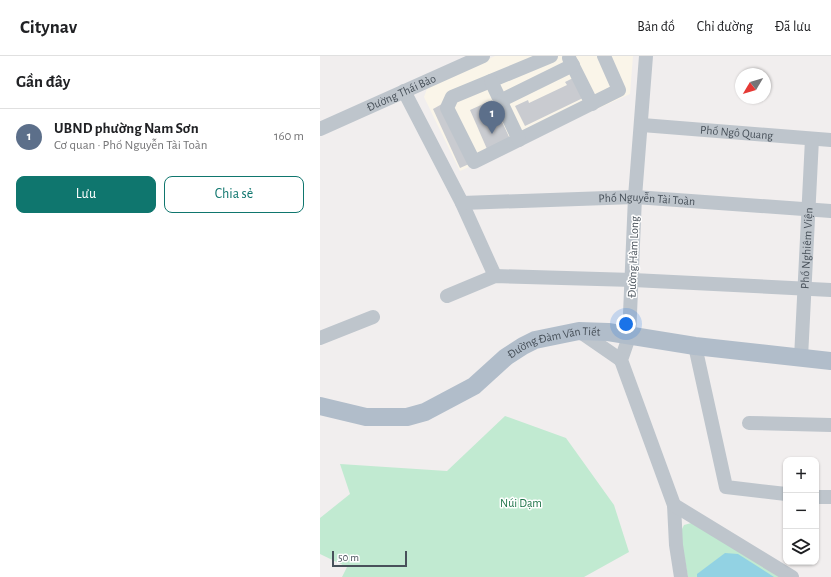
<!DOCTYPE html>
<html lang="vi">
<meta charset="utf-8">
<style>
body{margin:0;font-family:"Alegreya Sans",sans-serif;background:#f6f6f6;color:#202124}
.controls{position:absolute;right:12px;bottom:12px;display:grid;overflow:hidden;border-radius:8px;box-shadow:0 1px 3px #0004}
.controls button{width:36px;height:36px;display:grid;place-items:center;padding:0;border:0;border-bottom:1px solid #e0e0e0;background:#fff;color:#202124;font:20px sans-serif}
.compass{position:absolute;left:415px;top:12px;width:36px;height:36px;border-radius:50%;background:#fff;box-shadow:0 1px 3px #0004;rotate:232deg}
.scale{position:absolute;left:12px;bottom:10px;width:75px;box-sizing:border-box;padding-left:4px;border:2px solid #48515a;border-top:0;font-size:11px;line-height:14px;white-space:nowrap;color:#48515a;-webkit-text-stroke:3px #fff;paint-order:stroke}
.you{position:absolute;left:306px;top:268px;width:14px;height:14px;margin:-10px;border:3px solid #fff;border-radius:50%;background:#1a73e8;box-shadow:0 0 0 6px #1a73e833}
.badge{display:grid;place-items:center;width:26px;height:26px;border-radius:50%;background:#0f766e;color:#fff;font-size:13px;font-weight:700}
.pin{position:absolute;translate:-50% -33px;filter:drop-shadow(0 1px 2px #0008)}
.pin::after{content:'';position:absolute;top:21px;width:14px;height:12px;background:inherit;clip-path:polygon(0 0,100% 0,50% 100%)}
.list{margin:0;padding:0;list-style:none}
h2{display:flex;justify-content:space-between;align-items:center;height:52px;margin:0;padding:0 16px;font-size:17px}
h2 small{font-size:13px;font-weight:400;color:#757577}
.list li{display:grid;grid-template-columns:26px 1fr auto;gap:12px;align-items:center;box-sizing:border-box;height:56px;padding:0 16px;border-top:1px solid #e0e0e0}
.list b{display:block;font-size:15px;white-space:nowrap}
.list p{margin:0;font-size:13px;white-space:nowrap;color:#757577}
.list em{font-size:13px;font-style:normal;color:#757577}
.actions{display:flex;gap:8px;padding:12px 16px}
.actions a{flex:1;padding:9px 0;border:1px solid #0f766e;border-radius:8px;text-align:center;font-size:14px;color:#0f766e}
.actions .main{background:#0f766e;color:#fff}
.icon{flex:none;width:22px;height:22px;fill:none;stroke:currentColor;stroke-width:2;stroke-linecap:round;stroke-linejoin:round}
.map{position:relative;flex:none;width:511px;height:521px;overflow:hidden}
header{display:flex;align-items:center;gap:24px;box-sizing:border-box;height:56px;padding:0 20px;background:#fff;border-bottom:1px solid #e0e0e0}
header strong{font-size:19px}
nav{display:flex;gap:22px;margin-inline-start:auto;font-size:14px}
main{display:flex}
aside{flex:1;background:#fff}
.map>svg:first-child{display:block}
.commercial{fill:#faf5e9}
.green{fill:#c1ead1}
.water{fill:#92d2e3}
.building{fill:#c9cbd0}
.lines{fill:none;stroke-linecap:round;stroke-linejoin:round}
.minor{stroke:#bec5cc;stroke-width:14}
.major{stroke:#b1bdca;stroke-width:18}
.labels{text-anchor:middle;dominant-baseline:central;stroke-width:3;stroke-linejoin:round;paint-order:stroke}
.street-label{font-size:12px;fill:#48515a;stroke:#fff}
.park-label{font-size:12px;fill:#20744a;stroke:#fff}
</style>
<header>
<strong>Citynav</strong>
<nav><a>Bản đồ</a><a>Chỉ đường</a><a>Đã lưu</a></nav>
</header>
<main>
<aside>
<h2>Gần đây<small></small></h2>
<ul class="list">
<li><span class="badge" style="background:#5c6f8a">1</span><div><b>UBND phường Nam Sơn</b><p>Cơ quan · Phố Nguyễn Tài Toàn</p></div><em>160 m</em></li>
</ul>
<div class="actions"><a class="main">Lưu</a><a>Chia sẻ</a></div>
</aside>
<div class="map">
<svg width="511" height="521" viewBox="0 0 511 521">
<rect width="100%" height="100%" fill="#f1eeee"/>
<polygon class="commercial" points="175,0 313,0 310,38 140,115 104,41 108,30"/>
<g class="green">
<polygon points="185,360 246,382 294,449 309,496 264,521 22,521 27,511 0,498 0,462 30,438 20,408 127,415"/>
<polygon points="375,466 463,521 368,521 360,477 364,469"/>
</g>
<polygon class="water" points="405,497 418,498 454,521 377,521 377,518"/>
<g class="building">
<polygon points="255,21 265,41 205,70 195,50 208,44 209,47 247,29 245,26"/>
<polygon points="172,44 190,83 167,93 150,54"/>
<polygon points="122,48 149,108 140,112 113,53"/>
</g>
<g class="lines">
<g class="minor">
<polyline points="231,0 132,41 127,52 154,106 299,34 284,0"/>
<polyline points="326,0 315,141 309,281 301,304 354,449 356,489 361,521"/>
<polyline points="249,2 272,48"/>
<polyline points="171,25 199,84"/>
<polyline points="84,35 142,147 175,220"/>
<polyline points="180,45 253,9"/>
<path id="s1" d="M 322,69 L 511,84"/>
<path id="s2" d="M 0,73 L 163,0"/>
<path id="s3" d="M 142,147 L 315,141 L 511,155"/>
<polyline points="127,240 175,220 313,224 511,234"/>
<polyline points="259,275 301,304"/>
<polyline points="0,282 53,261"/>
<polyline points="375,290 406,431 466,438"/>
<path id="s4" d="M 481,302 L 492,83"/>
<polyline points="429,367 511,369"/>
<polyline points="496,441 511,441"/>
<polyline points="354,449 472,521"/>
</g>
<path class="major" id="s5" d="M 0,350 L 46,361 L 87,361 L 105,356 L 154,330 L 186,301 L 203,290 L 215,284 L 259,275 L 288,276 L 375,290 L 511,305"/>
</g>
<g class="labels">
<g class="street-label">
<text stroke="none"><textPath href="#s2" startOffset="89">Đường Thái Bảo</textPath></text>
<text stroke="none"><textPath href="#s1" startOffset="95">Phố Ngô Quang</textPath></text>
<text stroke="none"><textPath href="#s3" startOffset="185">Phố Nguyễn Tài Toàn</textPath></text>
<text stroke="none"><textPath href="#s4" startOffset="110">Phố Nghiêm Viện</textPath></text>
<text transform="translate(313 201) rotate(-88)">Đường Hàm Long</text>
<text stroke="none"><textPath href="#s5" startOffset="257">Đường Đàm Văn Tiết</textPath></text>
</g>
<g class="park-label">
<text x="201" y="447">Núi Dạm</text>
</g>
</g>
</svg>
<div class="controls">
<button>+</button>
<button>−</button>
<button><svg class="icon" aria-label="layers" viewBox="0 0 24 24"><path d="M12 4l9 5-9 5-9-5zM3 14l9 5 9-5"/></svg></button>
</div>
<svg class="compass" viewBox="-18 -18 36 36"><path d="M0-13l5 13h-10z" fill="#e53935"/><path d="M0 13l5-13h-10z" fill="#757577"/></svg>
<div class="scale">50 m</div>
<div class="you"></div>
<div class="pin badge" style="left:172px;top:78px;background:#5c6f8a">1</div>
</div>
</main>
